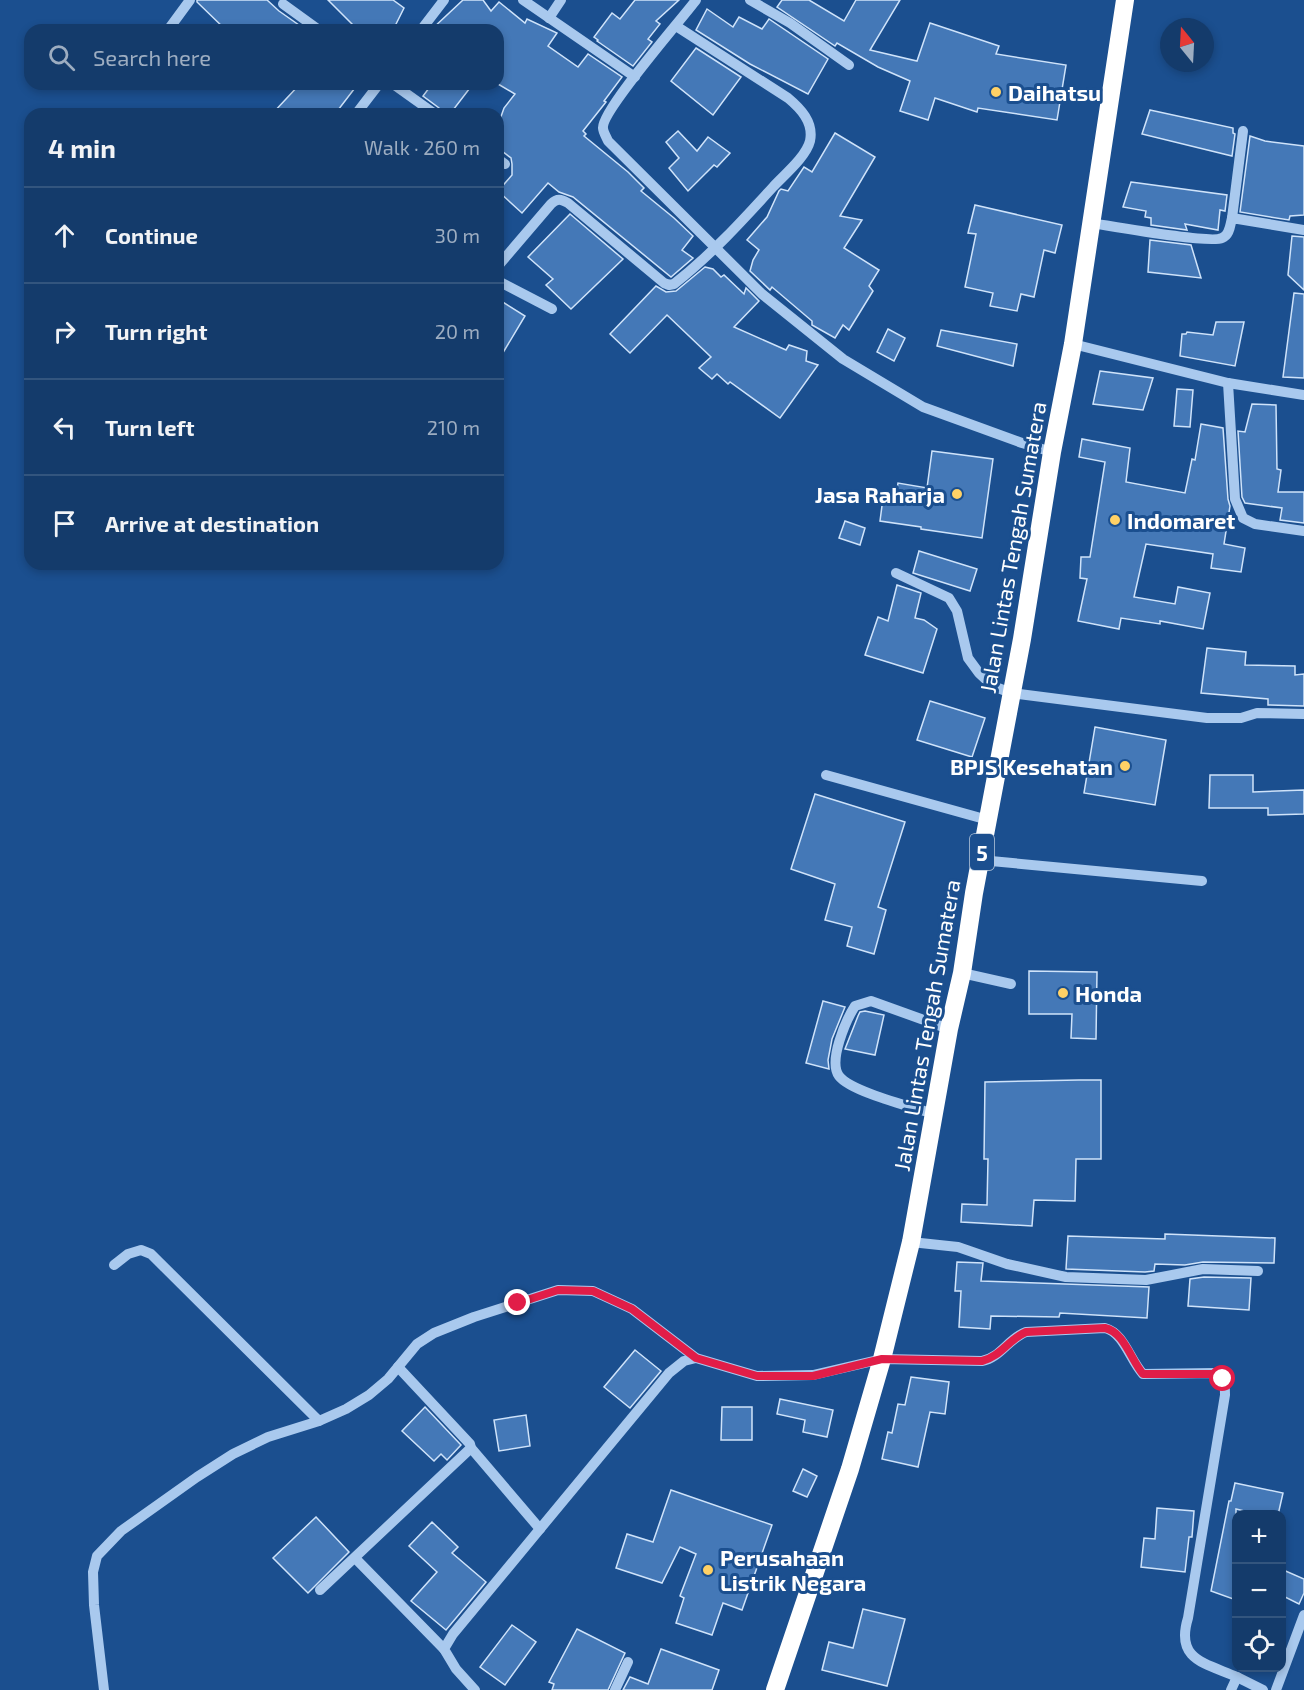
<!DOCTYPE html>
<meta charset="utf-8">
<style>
body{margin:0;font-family:"Exo 2",sans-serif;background:#214673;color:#f1f3f6}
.controls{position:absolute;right:18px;bottom:18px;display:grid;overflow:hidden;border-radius:12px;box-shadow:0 3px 9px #0003}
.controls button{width:54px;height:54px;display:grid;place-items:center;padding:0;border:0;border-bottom:2px solid #33557e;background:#143b6b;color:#f1f3f6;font:30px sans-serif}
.compass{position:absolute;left:1160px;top:18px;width:54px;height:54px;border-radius:50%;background:#143b6b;box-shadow:0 3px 9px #0003;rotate:342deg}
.stop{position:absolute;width:18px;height:18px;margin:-14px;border:4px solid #e11d48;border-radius:50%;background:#fff}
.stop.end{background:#e11d48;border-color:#fff;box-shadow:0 2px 6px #0008}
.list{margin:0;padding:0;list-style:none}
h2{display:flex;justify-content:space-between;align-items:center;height:78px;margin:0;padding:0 24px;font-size:26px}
h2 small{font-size:20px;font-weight:400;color:#9dadc1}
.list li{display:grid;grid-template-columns:39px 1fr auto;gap:18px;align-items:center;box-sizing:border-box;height:96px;padding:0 24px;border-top:2px solid #33557e}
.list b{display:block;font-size:22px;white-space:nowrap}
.list em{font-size:20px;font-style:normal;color:#9dadc1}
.icon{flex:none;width:33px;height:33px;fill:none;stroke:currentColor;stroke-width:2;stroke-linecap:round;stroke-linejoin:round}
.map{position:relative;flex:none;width:1304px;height:1690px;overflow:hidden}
.search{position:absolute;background:#143b6b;box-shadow:0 3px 9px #0003;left:24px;top:24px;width:480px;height:66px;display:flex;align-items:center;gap:15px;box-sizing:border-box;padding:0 21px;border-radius:18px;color:#9dadc1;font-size:22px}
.panel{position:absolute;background:#143b6b;box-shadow:0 3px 9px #0003;left:24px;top:108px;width:480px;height:462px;border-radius:18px}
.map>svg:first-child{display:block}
.building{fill:#4478b7;stroke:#cfe3fa;stroke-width:1.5}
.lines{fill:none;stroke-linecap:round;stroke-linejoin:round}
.minor{stroke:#a9c9ee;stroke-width:10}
.highway{stroke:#fff;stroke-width:18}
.route{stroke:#e11d48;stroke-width:8}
.poi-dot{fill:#ffd166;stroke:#1b4f8f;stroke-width:2}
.labels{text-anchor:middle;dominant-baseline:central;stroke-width:6;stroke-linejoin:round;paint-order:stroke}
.shield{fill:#1b4f8f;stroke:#bbcadd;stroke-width:1.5}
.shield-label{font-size:21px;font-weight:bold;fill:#fff}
.poi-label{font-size:22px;font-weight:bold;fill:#fff;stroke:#1b4f8f;text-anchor:start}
.street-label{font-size:22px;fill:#fff;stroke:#1b4f8f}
</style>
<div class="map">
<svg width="1304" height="1690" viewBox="0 0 1304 1690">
<rect width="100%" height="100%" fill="#1b4f8f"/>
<g class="building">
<polygon points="197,0 267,0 279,11 306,30 226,30 197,2"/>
<polygon points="328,0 393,0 404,8 393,30 358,30"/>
<polygon points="463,0 483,0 491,11 499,2 525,23 527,19 557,33 548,46 578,67 588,54 622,77 604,101 606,102 583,131 586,134 584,136 628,172 644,188 641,191 674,218 693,236 682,250 693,258 671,277 573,197 559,192 548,183 522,213 498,191 512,175 512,164 511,158 498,148 498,125 504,108 515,94 498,84 498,30 431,30"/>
<polygon points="635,0 679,0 656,21 660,24 648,39 652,42 633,66 597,41 598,40 594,37 612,13 620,19"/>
<polygon points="782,0 809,0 844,21 856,0 900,0 870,50 917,61 930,23 999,46 996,54 1066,65 1057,120 978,108 977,112 935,98 928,120 900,111 910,81 878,67 837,43 835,46 777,7"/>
<polygon points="707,9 733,27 739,17 762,29 769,19 828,59 808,94 750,64 696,30"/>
<polygon points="696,48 741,77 713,115 671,81"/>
<polygon points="300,84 358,84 335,114 272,114"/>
<polygon points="432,84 473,84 450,114 442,114 439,108 423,96"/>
<polygon points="1150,110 1233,128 1233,133 1235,134 1232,156 1142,134"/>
<polygon points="678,131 697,151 708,137 730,153 717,167 714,165 688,191 669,168 679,158 666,142"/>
<polygon points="835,133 875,157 840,216 862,220 844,248 879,270 869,286 873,291 849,330 843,325 835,338 812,325 812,321 772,287 770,290 750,271 753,260 759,250 747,240 767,217 779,191 781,189 788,191 804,167 812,172"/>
<polygon points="1250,136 1265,141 1304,146 1304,215 1290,216 1289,220 1240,212"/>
<polygon points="1131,182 1227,195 1225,211 1220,210 1218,230 1185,224 1187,230 1151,225 1151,218 1145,217 1146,211 1123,207"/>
<polygon points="975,205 1062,225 1055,253 1044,250 1034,297 1021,294 1017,311 990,306 993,293 965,287 976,234 968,233"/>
<polygon points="570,214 623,259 571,309 546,285 553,279 528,257"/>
<polygon points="1292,236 1304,237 1304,290 1288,275"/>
<polygon points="1150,240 1191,245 1201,278 1148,272"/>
<polygon points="705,267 713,269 721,277 724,275 744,294 746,288 759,301 734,327 786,350 789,345 807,351 806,361 818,365 780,418 730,382 728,384 717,374 712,379 699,368 711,357 667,315 630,353 610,334 656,286 666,292 676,291"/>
<polygon points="1294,293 1304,294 1304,378 1283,377"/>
<polygon points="498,299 525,316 498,361"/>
<polygon points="1216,322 1244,322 1235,366 1180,356 1182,334 1186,334 1187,332 1213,335"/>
<polygon points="888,329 905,338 894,361 877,352"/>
<polygon points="941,330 1017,344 1013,366 937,346"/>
<polygon points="1100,371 1153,378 1143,410 1093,404"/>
<polygon points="1177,389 1193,390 1190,427 1174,426"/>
<polygon points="1252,404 1276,405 1277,469 1281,470 1278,492 1304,492 1304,523 1280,520 1282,508 1245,503 1242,497 1238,431 1245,432"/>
<polygon points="1201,424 1223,428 1228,499 1230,506 1224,544 1245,548 1241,572 1211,568 1213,554 1146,544 1134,597 1175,604 1178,587 1210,593 1203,629 1160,621 1160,624 1121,618 1119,629 1078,621 1087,579 1080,578 1081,557 1090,557 1105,462 1079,457 1082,439 1130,448 1126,482 1185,493 1192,459 1195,460"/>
<polygon points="932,451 993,459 982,538 921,529 921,527 880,521 883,498 895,500 898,483 927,488"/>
<polygon points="845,521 865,528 860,545 839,538"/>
<polygon points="919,551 977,569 970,591 913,573"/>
<polygon points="897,585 921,593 915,618 924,620 937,629 923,673 865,655 878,617 888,621"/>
<polygon points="1207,648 1246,652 1245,665 1295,666 1295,675 1304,674 1304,706 1268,705 1268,699 1201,693"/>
<polygon points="930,701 985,718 972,757 917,740"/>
<polygon points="1095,727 1166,740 1155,805 1084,793"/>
<polygon points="1210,775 1253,775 1253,792 1304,790 1304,814 1268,815 1268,808 1209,808"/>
<polygon points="815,794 905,822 878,907 886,910 874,954 847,946 852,927 825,920 835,884 791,869"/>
<polygon points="1029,971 1097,972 1096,1039 1071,1038 1072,1014 1029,1014"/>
<polygon points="823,1001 845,1007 832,1039 828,1060 829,1069 806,1063"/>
<polygon points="865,1011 884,1015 875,1055 845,1049 858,1016 860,1012"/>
<polygon points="1079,1080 1101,1080 1101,1159 1076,1159 1075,1201 1034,1200 1032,1226 961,1222 962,1204 987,1205 988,1159 984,1159 985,1082"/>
<polygon points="1165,1234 1275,1238 1274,1263 1203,1262 1185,1265 1155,1264 1154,1271 1145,1272 1066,1269 1068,1236 1165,1239"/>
<polygon points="957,1262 983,1263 981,1281 1149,1287 1147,1318 1060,1313 1059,1317 991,1316 990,1329 959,1327 961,1291 955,1291"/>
<polygon points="1204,1277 1251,1278 1249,1310 1188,1306 1190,1279"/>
<polygon points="635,1350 661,1371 630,1408 604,1387"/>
<polygon points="911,1377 949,1382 945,1414 930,1412 918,1467 882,1459 888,1432 892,1433 898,1404 905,1405"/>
<polygon points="780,1399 833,1410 827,1437 803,1432 805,1420 777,1414"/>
<polygon points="425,1407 461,1445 447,1460 441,1454 434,1461 402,1431"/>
<polygon points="722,1407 752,1407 752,1440 721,1440"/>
<polygon points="526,1415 530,1446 499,1451 494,1420"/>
<polygon points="803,1469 817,1476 807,1497 793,1491"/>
<polygon points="1235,1483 1283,1493 1278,1515 1261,1515 1236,1509 1236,1600 1211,1591 1229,1501 1231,1501"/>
<polygon points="671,1490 772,1525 742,1610 723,1603 712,1635 676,1623 684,1598 680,1596 696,1554 680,1547 662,1583 616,1568 627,1534 653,1542"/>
<polygon points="1157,1508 1194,1511 1192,1537 1189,1537 1185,1572 1141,1567 1144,1538 1155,1539"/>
<polygon points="316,1517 349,1552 308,1593 273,1558"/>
<polygon points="432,1522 458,1547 452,1553 486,1582 446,1630 411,1601 437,1572 409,1546"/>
<polygon points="1281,1569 1304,1579 1304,1593 1299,1604 1281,1595"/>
<polygon points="863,1609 905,1619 887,1686 822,1670 829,1642 853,1648"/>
<polygon points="512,1625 536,1642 505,1685 480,1667"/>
<polygon points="577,1629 625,1653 608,1690 552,1690 554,1684 549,1682"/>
<polygon points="661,1649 719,1670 712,1690 623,1690 630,1677 648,1684"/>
</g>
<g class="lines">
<g class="minor">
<polyline points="523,0 635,77"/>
<path d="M 696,0 C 682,19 601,111 603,128 C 603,132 607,138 608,141 L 762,294 L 843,359 L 923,407 L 1022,443 L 1052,452"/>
<polyline points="750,0 790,23 849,65"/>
<polyline points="283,4 319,30"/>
<polyline points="549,18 561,0"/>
<polyline points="168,30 190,0"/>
<polyline points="421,30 444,0"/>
<polyline points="393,84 435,114"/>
<polyline points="356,114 379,84"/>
<polyline points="498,159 505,164"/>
<polyline points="1232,218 1243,131"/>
<path d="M 1091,223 C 1111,226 1210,244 1222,238 C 1230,235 1230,225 1232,218 L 1304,230"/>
<path d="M 498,266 L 551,204 C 557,198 561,199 568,203 L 664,283 L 669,285 L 674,284 C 711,255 742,221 773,187 C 784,175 806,157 810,141 C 814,122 800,108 788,98 L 676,26"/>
<polyline points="498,281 552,309"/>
<polyline points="1073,344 1228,383 1304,395"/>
<polyline points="1228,383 1235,499 1243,518 1255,524 1304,531"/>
<polyline points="896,573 949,598 957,611 968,658 979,673 993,686 1011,693 1207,718 1241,718 1257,713 1304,714"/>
<polyline points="826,775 988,820"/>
<polyline points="980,860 1202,881"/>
<polyline points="962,973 1011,984"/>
<path d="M 934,1114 C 913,1107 851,1092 839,1076 C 828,1061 846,1020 855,1006 L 871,1001 L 949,1029"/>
<polyline points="911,1242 958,1247 1007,1264 1066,1277 1146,1280 1203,1269 1258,1271"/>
<polyline points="114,1265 128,1254 141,1250 151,1254 319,1421"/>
<polyline points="398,1367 470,1444 471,1448 540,1529"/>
<polyline points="355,1558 444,1649"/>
<polyline points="320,1590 471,1448"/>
<polyline points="1237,1677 1263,1690"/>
<path d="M 104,1690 L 94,1605 L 93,1572 L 97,1556 L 121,1531 L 197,1477 L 233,1454 L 268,1437 L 319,1421 L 346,1409 L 369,1395 L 388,1379 L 417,1344 L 434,1333 L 474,1317 L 558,1290 L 593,1291 L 632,1309 L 696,1358 L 757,1376 L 813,1375 L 882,1359 L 982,1361 C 1000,1358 1009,1338 1026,1332 L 1105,1328 C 1124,1333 1130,1360 1143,1374 L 1215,1373 C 1225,1378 1225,1385 1225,1395 L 1188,1618 C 1175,1660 1205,1663 1237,1677 L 1231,1690"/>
<polyline points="475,1690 456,1669 444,1649 453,1634 669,1373 684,1361 696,1358"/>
<polyline points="615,1690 628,1662"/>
<polyline points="1276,1690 1304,1615"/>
</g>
<polyline class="highway" points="775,1690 850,1469 882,1359 911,1242 949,1029 962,973 974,893 1022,639 1052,452 1073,344 1125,0"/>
</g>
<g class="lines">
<path class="route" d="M 518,1303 L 558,1290 L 593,1291 L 632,1309 L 696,1358 L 757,1376 L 813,1376 L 882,1359 L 982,1361 C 1000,1357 1009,1339 1026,1332 L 1105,1328 C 1124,1332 1131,1360 1143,1374 L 1215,1374 L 1223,1379"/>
</g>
<g class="poi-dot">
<circle cx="996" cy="92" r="6"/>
<circle cx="957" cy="494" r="6"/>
<circle cx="1115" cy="520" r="6"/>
<circle cx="1125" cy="766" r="6"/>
<circle cx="1063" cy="993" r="6"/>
<circle cx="708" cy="1570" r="6"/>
</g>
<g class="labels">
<rect class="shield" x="970" y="834" width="24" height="36" rx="4.5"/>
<g class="shield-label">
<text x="982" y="852">5</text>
</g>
<g class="poi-label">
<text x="1008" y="92">Daihatsu</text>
<text x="945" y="494" text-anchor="end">Jasa Raharja</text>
<text x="1127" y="520">Indomaret</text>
<text x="1113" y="766" text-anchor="end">BPJS Kesehatan</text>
<text x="1075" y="993">Honda</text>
<text x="720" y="1557">Perusahaan<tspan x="720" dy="25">Listrik Negara</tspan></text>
</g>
<g class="street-label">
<text transform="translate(1012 547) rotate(-80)">Jalan Lintas Tengah Sumatera</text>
<text transform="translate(926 1025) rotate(-80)">Jalan Lintas Tengah Sumatera</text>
</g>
</g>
</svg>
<div class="controls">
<button>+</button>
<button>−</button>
<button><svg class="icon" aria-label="locate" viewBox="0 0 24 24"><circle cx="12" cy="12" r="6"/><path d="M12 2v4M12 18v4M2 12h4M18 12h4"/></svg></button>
</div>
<svg class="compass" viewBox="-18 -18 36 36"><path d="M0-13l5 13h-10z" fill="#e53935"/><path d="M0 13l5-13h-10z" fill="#9dadc1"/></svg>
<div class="stop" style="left:1223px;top:1379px"></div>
<div class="stop end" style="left:518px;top:1303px"></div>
<div class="search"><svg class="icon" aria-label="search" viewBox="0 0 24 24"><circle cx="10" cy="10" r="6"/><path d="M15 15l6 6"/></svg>Search here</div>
<section class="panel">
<h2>4 min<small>Walk · 260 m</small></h2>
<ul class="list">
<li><svg class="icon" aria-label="ahead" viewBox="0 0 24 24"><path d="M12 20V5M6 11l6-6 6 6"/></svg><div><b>Continue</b></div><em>30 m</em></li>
<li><svg class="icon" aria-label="right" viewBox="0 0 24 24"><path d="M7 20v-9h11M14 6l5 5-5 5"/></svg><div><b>Turn right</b></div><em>20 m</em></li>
<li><svg class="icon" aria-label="left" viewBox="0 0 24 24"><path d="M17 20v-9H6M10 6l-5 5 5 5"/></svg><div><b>Turn left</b></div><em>210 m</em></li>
<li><svg class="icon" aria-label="arrive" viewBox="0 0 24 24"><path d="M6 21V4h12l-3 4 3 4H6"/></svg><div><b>Arrive at destination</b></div></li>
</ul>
</section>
</div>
